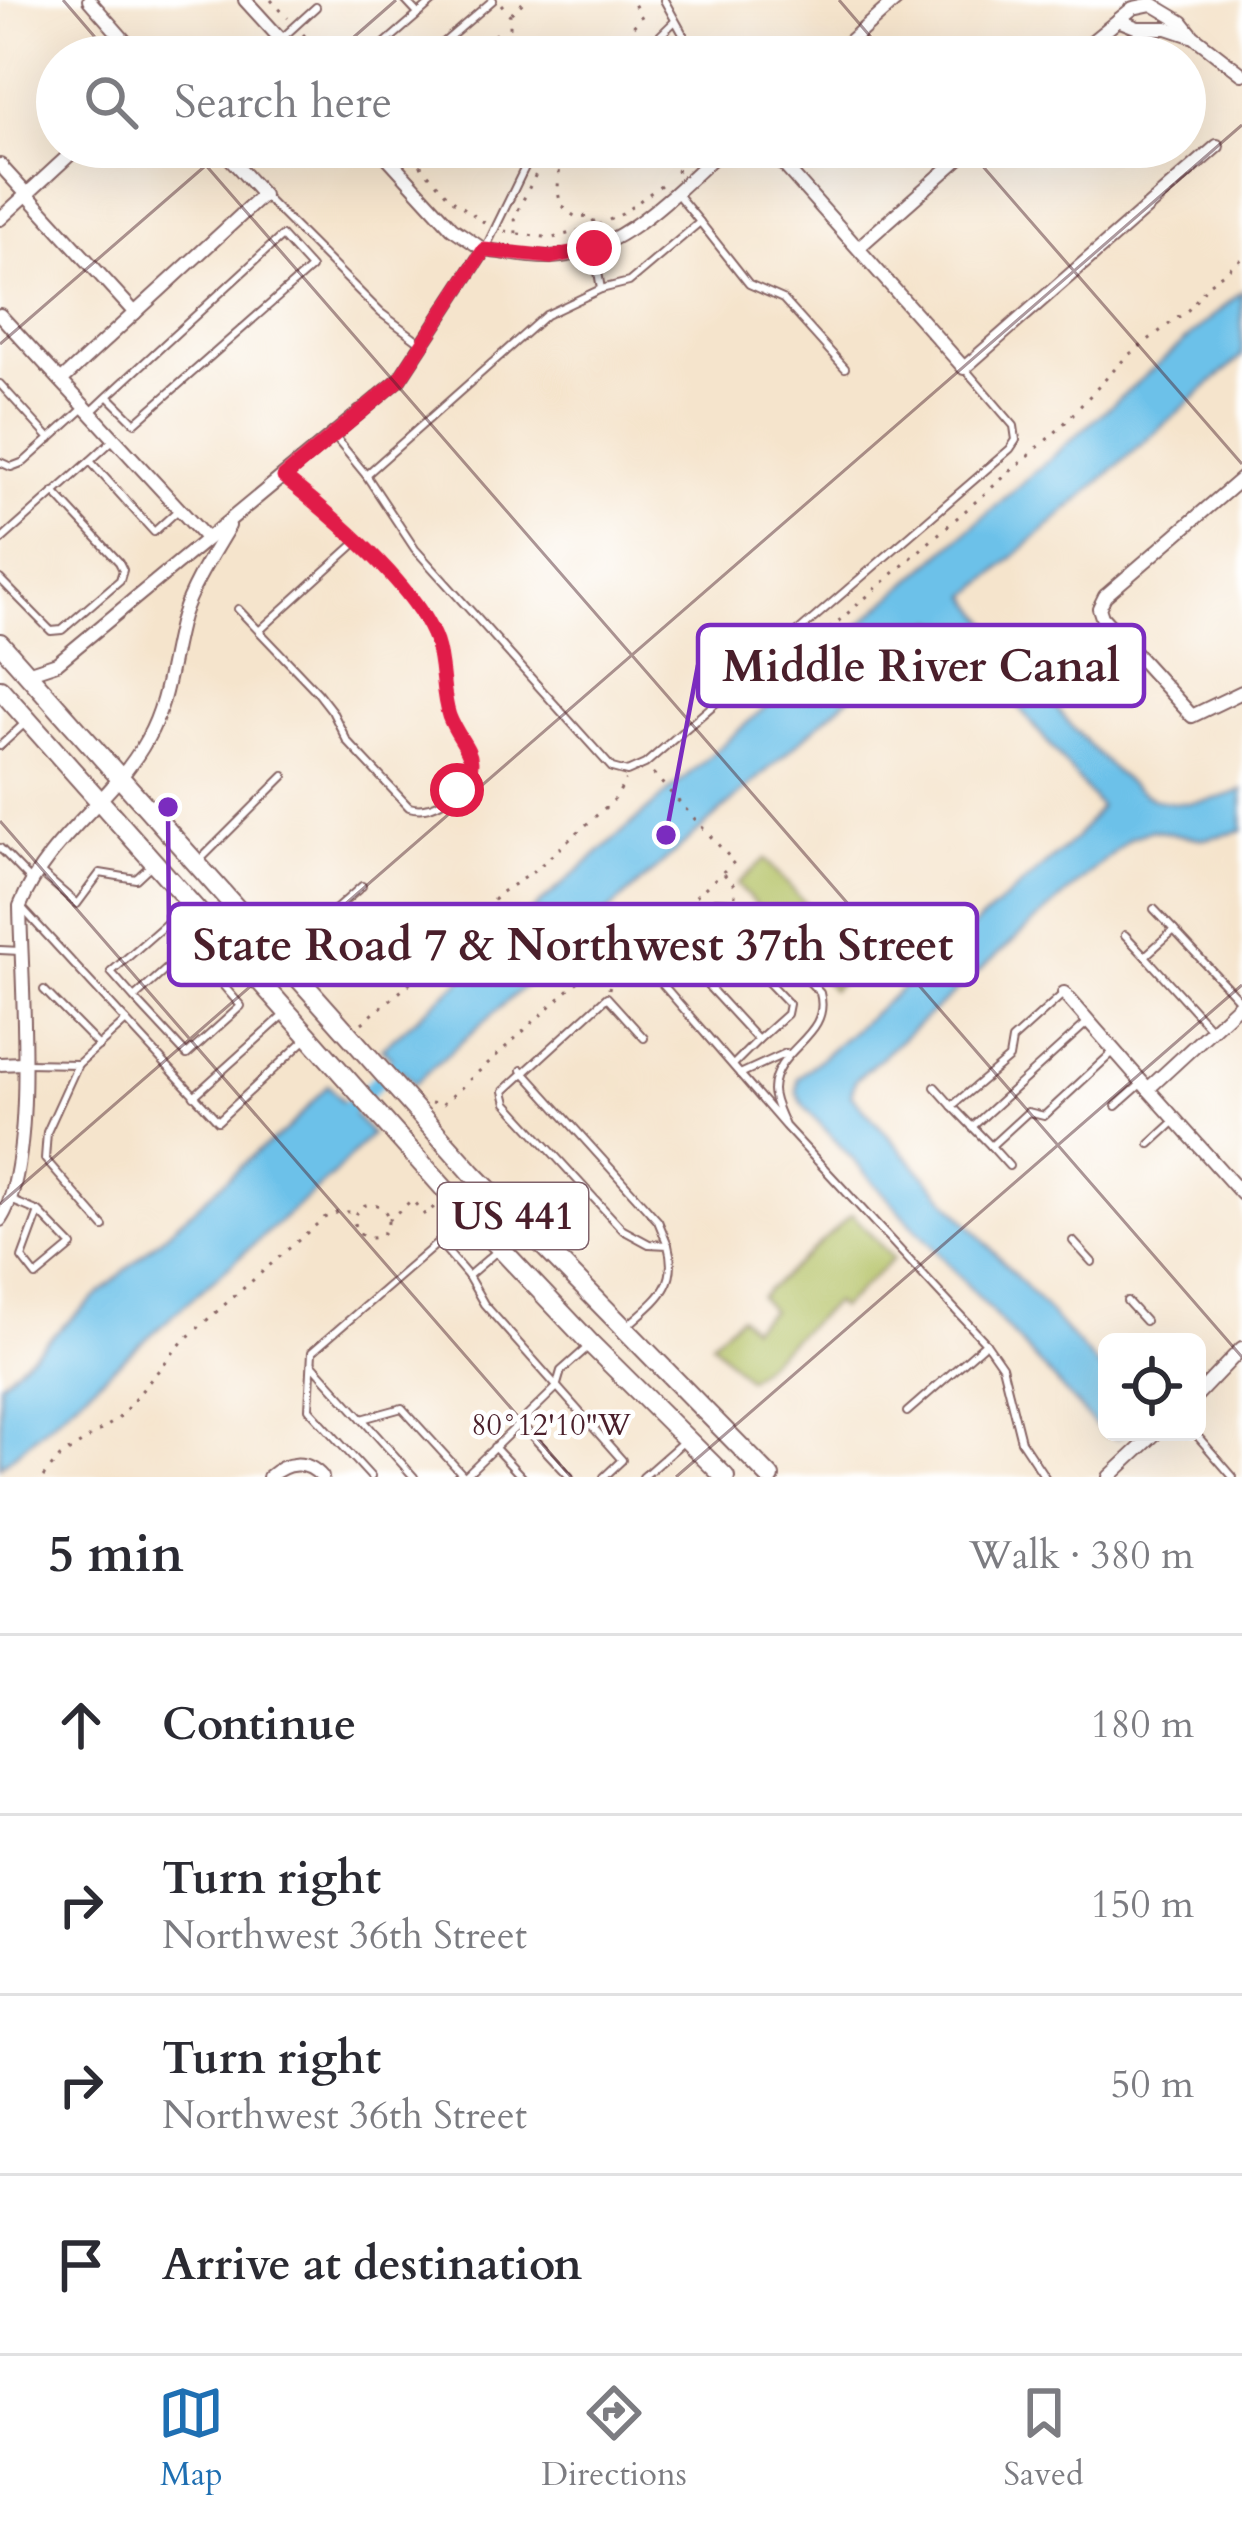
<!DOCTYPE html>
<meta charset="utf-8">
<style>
body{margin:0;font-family:Cardo,serif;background:#f2f2f3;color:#2b2b33}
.controls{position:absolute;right:36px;bottom:36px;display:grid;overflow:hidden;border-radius:18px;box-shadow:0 12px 48px #0002}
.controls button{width:108px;height:108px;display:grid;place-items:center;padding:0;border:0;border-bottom:3px solid #e1e1e2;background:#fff;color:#2b2b33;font:60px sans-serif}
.stop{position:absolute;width:36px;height:36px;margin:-27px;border:9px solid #e11d48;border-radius:50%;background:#fff}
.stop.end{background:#e11d48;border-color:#fff;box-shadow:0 3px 12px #0008}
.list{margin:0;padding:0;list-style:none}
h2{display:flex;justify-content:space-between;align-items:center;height:156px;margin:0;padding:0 48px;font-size:51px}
h2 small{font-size:39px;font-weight:400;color:#7c7c81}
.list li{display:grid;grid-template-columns:78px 1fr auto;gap:36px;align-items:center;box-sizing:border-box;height:180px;padding:0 48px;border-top:3px solid #e1e1e2}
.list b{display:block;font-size:45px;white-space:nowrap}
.list p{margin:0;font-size:39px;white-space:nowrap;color:#7c7c81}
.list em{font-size:39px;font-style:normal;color:#7c7c81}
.icon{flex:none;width:66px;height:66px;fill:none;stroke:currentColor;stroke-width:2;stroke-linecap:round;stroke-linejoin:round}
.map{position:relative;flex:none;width:1242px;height:1477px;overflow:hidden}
.search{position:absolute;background:#fff;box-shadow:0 12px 48px #0002;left:36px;right:36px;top:36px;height:132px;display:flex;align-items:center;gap:30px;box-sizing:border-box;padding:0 42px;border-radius:66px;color:#7c7c81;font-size:45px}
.sheet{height:876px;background:#fff}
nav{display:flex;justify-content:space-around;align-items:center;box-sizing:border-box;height:168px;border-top:3px solid #e1e1e2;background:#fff;font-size:33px;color:#7c7c81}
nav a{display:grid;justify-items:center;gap:6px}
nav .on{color:#1f6fb2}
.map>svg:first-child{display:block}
.green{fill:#b3c164;stroke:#7e7048;stroke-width:3}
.water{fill:#6cc1e9;stroke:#5b708a;stroke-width:3}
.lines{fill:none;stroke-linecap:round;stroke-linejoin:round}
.canal{stroke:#6cc1e9;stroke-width:15}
.lane-casing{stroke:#866463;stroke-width:10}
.street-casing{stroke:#866463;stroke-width:16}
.primary-casing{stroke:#866463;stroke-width:22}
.path{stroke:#866463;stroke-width:3;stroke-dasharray:3 9;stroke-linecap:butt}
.lane{stroke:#fff;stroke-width:6}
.street{stroke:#fff;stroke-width:12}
.primary{stroke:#fff;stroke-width:18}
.route{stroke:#e11d48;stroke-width:15}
.ticks{fill:none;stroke:#4a1f2b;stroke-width:3;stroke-opacity:0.45}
.labels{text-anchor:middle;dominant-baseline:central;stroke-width:9;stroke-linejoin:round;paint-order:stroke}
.shield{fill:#fff;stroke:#80626b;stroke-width:3}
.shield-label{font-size:39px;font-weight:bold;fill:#4a1f2b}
.ticks-label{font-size:30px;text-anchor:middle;fill:#4a1f2b;stroke:#fff;stroke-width:9;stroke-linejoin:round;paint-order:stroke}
.leader{fill:none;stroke:#7b2cbf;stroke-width:4.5}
.callout-dot{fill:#7b2cbf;stroke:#fff;stroke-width:4.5}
.callout{fill:#fff;stroke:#7b2cbf;stroke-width:4.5}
.callout-label{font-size:45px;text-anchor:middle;font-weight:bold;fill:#4a1f2b}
</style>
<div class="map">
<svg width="1242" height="1477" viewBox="0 0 1242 1477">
<rect width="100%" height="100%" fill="#fff"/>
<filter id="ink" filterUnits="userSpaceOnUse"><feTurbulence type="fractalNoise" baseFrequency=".00833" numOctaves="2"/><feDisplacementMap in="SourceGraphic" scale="24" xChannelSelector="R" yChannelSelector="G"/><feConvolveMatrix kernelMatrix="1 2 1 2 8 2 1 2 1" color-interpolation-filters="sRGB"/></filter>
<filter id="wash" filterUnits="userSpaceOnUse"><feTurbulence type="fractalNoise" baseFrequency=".004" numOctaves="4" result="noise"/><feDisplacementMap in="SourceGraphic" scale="48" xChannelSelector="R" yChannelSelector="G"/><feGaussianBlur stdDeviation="2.7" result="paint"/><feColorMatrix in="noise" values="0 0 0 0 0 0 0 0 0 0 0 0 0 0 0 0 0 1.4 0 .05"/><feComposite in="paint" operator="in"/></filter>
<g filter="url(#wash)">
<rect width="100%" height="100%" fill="#f5e4cc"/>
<g class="green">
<polygon points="765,859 861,965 832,990 793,946 804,934 788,917 776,927 737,884"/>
<polygon points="852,1214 893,1259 840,1308 834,1302 747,1379 711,1342 740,1316 751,1327 771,1311 760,1297"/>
</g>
<g class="water">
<path d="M 1242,291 L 1242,356 L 969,596 C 1004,644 1101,774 1150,797 C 1176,809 1217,801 1242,790 L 1242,831 L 1204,839 L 1152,830 L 1130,838 L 855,1080 L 851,1095 L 1107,1376 L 1107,1432 L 1127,1432 L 1118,1438 L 1104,1435 L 804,1106 L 797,1093 L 798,1078 L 1075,839 L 1100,807 L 968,644 L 935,621 L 414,1084 L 382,1048 L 503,944 L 525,917 Z"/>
<polygon points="328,1085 371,1134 334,1174 0,1467 0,1383 257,1152 287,1130"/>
</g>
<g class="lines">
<polyline class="canal" points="335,1120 410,1052"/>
</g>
</g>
<g filter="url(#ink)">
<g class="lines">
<g class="lane-casing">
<g id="lane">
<polyline points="405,0 418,14"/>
<polyline points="664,0 689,45 691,57"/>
<polyline points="281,39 316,7"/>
<polyline points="369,57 435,0"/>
<polyline points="427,57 493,0"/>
<polyline points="638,57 675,21"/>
<polyline points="523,147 527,163"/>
<polyline points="263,195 381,313 420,342"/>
<polyline points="700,222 749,284 783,299 845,368"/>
<polyline points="486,247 527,163 549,147"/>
<polyline points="601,289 629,282 700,222 677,194"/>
<polyline points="0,384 50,439"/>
<polyline points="91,412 108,396 282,236 311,268 135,423 108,396"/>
<polyline points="334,436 366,475 415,549 612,768 627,772 645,764 1010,449 1016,440 1014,426 965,369"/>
<polyline points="115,438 90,461 154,532 177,511"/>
<polyline points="0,462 11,467 24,462 83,409"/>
<polyline points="366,475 546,315 601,289 594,249"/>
<polyline points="0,541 90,461"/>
<polyline points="0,579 51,631 62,630 120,580 123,570 119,562 54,492"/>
<path d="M 238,609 L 318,693 L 332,711 L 347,741 L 409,807 C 435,814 453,794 470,777 C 473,749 458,740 450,716 C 441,692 445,666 436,642 C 417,588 329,513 284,477"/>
<polyline points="259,631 357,542"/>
<polyline points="0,746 24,724"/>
<polyline points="0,848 31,880"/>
<polyline points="199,861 284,776"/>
<polyline points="40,872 77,904 100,873 136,879 150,866"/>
<polyline points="23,909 218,1121 305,1040"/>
<polyline points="1154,909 1174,930"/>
<polyline points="1125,935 1145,956"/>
<polyline points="724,936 789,1004 787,1014 758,1040 698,975 694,964 747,914"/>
<polyline points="271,944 327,917 362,886"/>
<polyline points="0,950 20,951"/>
<polyline points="44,990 99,1046"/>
<polyline points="1063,994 1012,1040 1009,1058 952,1106 991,1146 1028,1112 1044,1116 1112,1053"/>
<polyline points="134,998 111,972 168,922 241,1006 187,1055 134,998 208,932"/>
<polyline points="1211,1029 1145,956 1174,930 1239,1000"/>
<polyline points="26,1063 78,1064 126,1021"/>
<polyline points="78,1064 47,1132 45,1159 104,1227"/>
<polyline points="733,1065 758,1040"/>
<polyline points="522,1070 658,1221 668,1245"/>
<polyline points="740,1074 786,1053"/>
<polyline points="935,1087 952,1106"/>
<polyline points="194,1096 284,1015"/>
<polyline points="1116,1106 1142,1083"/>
<path d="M 785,1126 C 781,1115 773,1102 773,1090 C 774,1048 832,1037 820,993 L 735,903 L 715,902 L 661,948 L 656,958 L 657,978 L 785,1126 L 986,1343 L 1002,1366 L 1021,1441 L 1045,1477"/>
<polyline points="972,1127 1089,1021"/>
<polyline points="1150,1144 1176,1120"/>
<polyline points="991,1146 1009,1166"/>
<polyline points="13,1201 39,1212 72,1246 36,1276 22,1258 39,1212"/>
<polyline points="1073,1241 1092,1262"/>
<polyline points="497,1251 468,1276 484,1304 622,1460 604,1477"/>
<polyline points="1127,1301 1145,1321"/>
<path d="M 625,1328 C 654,1301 680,1288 668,1245 L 649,1244 L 623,1230 L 507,1103 L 504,1091 L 607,997 L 644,1038"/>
<polyline points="312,1364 362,1419"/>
<polyline points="907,1412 986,1343"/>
<polyline points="1194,1432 1233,1477"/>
<polyline points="494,1447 522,1477"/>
<polyline points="371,1477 309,1409 312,1352 439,1242 468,1276"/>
<polyline points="414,1477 362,1419 402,1408 463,1475 457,1477"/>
<polyline points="464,1477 520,1423"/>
<polyline points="570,1477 520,1423 556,1388 561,1371 587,1348"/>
<polyline points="643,1477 684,1441"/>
</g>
</g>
<g class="street-casing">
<g id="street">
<polyline points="89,0 139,57"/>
<polyline points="245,0 297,57"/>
<polyline points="1118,20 1138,28 1167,28 1191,36"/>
<polyline points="832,57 896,0"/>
<polyline points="1073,57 1133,8 1152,4 1182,22 1193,36 1242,74"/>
<polyline points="378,147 452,228 484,250"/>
<polyline points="768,147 964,368 1217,146"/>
<polyline points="0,165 135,313"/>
<polyline points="0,219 78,147"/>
<polyline points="859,247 972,147"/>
<polyline points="0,315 206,538"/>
<polyline points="62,380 263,195 220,147"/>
<polyline points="1242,478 1105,596 1099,608 1102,617 1192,716 1242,692"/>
<path d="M 27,673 L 57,663 L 399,380 L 484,250 C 506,252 529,258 551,257 C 622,254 675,191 725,147"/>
<polyline points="1064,993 1148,1089 1242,1002"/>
<polyline points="0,1064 22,1063"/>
<polyline points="1148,1089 1242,1194"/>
<path d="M 0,1220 C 38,1165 21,978 20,906 C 49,835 112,803 147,739 C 169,700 170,658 182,616 C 192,585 212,555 229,526"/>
<polyline points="1197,1395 1242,1348"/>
<path d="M 269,1477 C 286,1462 306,1459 322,1477"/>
<polyline points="1109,1477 1157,1432"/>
</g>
</g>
<g class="primary-casing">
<g id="primary">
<polyline points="0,643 473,1174 770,1477"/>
<polyline points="0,689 449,1194 591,1344 725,1477"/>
</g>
</g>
<g class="path">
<polyline points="271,0 288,18"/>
<polyline points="501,4 510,15 510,33"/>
<polyline points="511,13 526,0"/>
<polyline points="303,34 318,51"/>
<polyline points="555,34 598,36"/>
<polyline points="457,42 469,53 491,34 510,35 512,41 502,52 506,57"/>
<polyline points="323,57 318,51 335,35"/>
<polyline points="464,57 469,53 474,57"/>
<polyline points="599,57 600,36 625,42"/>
<polyline points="618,57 628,42 629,30 642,18 632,0"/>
<polyline points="404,147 450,198 485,223"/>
<polyline points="483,154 487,160 485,162"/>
<polyline points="478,155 488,147"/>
<polyline points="677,172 679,162 696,147"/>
<polyline points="598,225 622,214 665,182"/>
<polyline points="505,231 516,234 515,216 538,170"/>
<path d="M 518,234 L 553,238 L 596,226 L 591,216 L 576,217 C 547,200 563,180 559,153"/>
<polyline points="755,685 763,687 1059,429 1127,356 1188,310 1210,283 1242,259"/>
<polyline points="724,874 735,886 735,896"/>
<polyline points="609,989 612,971 623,962"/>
<polyline points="362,1023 436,962 500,893 533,872 615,799 626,780"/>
<polyline points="431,1103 442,1105 607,955 624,960 734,862 650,770"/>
<circle cx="371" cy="1221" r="17"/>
<polyline points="388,1220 412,1200 425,1215 435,1206"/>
<polyline points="43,1477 60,1457 118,1419 183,1341 324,1218 341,1211 356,1213"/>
</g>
<use href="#lane" class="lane"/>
<use href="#street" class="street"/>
<use href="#primary" class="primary"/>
</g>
</g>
<g class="lines" filter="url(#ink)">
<path class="route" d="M 457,790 C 487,757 461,748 449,716 C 441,692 444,665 436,642 C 417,587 329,513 284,477 L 399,380 L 484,250 L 551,257 L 594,248"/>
</g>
<path class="ticks" d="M 63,0 L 112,57M 839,0 L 888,57M 331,57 L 396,0M 190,147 L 1242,1357M 966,147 L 1242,464M 0,344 L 227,147M 0,821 L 571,1477M 0,1204 L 1242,125M 676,1477 L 1242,985"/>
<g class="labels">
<rect class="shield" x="438" y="1183" width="150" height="66" rx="9"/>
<g class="shield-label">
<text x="513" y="1216">US 441</text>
</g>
</g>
<g class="ticks-label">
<text x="551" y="1435">80°12'10"W</text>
</g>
<path class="leader" d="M666 835L698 665M168 807L169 944"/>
<g class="callout-dot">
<circle cx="666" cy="835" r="12"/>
<circle cx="168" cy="807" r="12"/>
</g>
<g class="callout">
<rect x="698" y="625" width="446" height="81" rx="12"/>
<rect x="169" y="904" width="808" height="81" rx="12"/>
</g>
<g class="callout-label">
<text x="921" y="681">Middle River Canal</text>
<text x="573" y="960">State Road 7 &amp; Northwest 37th Street</text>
</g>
</svg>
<div class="controls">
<button><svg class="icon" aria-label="locate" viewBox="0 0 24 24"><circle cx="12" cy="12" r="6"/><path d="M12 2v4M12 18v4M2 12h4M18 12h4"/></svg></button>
</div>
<div class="stop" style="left:457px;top:790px"></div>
<div class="stop end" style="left:594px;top:248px"></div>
<div class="search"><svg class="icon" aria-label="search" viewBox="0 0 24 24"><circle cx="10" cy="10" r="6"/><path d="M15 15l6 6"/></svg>Search here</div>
</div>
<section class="sheet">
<h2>5 min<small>Walk · 380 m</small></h2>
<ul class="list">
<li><svg class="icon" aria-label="ahead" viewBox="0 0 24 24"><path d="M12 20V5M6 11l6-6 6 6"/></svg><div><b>Continue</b></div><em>180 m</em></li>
<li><svg class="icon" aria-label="right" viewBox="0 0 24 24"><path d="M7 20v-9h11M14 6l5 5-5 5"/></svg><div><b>Turn right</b><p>Northwest 36th Street</p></div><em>150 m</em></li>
<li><svg class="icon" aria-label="right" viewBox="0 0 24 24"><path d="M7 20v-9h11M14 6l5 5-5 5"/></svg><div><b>Turn right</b><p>Northwest 36th Street</p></div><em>50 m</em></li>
<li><svg class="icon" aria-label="arrive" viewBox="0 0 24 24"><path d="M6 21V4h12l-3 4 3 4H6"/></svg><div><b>Arrive at destination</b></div></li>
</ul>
</section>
<nav>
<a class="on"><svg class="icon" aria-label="map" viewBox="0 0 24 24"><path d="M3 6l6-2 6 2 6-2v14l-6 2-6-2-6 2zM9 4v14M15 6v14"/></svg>Map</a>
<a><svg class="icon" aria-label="directions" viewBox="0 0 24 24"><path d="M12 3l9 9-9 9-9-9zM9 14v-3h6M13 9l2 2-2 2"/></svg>Directions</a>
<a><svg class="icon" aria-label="saved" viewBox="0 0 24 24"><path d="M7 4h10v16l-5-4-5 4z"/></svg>Saved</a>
</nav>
